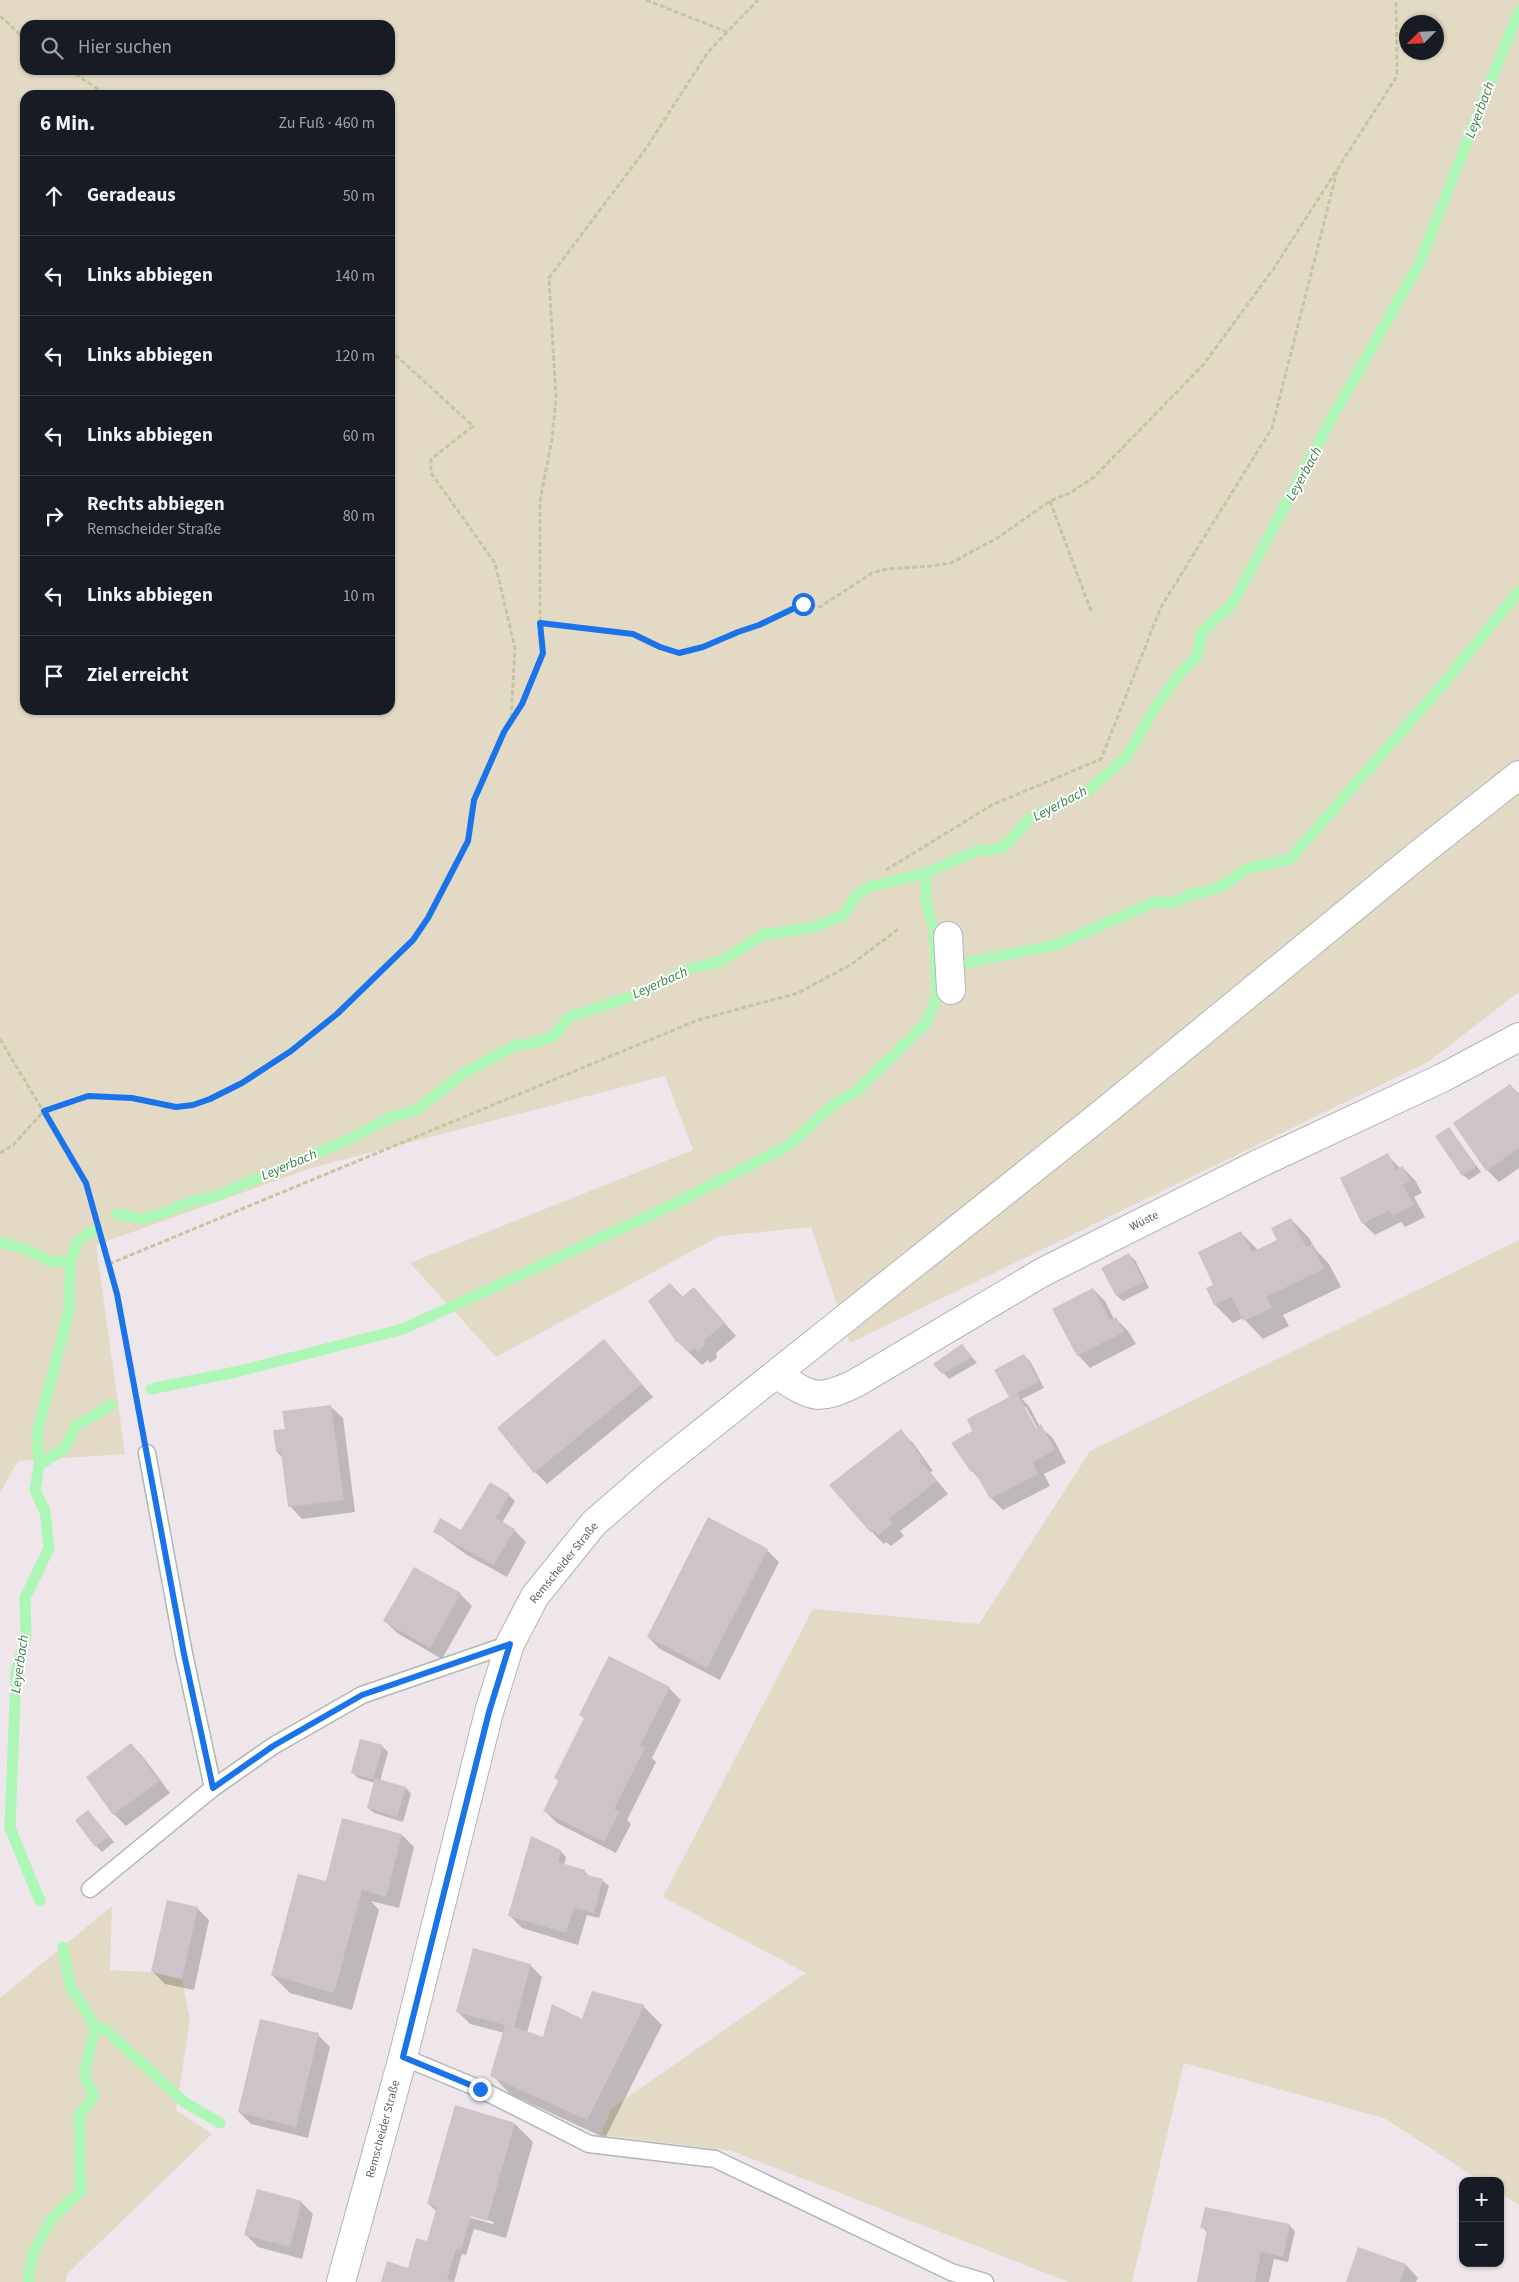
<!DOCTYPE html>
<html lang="de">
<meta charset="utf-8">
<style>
body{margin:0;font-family:"Source Sans 3",sans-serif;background:#20242c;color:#f1f3f6}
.controls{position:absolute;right:15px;bottom:15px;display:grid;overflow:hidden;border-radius:10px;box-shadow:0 1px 4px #0004}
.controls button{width:45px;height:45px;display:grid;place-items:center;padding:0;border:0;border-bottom:1px solid #363941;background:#171b24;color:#f1f3f6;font:25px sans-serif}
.compass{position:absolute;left:1399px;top:15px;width:45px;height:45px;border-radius:50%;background:#171b24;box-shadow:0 1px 4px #0004;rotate:246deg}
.stop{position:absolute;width:15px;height:15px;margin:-11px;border:4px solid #1a73e8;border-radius:50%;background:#fff}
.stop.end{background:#1a73e8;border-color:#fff;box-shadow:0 1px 5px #0008}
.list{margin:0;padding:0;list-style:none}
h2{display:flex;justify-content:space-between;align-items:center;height:65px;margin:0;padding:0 20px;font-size:21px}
h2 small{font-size:16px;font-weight:400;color:#9ea1a6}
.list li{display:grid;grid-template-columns:32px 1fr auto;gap:15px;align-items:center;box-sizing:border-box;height:80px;padding:0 20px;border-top:1px solid #363941}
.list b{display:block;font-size:19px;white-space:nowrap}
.list p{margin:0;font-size:16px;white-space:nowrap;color:#9ea1a6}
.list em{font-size:16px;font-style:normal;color:#9ea1a6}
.icon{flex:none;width:28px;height:28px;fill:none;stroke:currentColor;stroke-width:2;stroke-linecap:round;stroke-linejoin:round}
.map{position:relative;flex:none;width:1519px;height:2282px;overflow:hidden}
.search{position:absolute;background:#171b24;box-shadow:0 1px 4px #0004;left:20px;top:20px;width:375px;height:55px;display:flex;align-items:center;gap:12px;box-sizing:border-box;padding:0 18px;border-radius:15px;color:#9ea1a6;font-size:19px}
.panel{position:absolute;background:#171b24;box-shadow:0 1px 4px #0004;left:20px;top:90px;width:375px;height:625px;border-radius:15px}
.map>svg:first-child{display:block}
.green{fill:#e3dac5;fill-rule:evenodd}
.shadow{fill:#0003;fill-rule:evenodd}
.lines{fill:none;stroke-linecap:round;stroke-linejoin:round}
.stream{stroke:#adf7b6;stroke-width:11}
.building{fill:#ccc4c9}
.service-casing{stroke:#b1b7b3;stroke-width:19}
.minor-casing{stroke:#b1b7b3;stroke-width:30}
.secondary-casing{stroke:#b0b7b2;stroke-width:30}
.path{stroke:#c6c5a0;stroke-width:3;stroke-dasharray:5 2.5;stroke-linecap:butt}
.service{stroke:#fff;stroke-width:16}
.minor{stroke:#fff;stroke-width:28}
.secondary{stroke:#fff;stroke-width:28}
.route{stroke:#1a73e8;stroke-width:6}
.labels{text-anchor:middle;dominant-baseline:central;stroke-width:4;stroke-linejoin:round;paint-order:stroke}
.street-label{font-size:12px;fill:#5e655f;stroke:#fff}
.water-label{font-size:14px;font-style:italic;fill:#3b7e48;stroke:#fff}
</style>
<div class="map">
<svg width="1519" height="2282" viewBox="0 0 1519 2282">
<rect width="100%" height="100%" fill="#eee6ea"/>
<g class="green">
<path d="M 0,0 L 1519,0 L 1519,992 L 1428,1062 L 850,1343 L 811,1227 L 720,1236 L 496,1357 L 410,1263 L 693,1150 L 665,1076 L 311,1168 L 96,1245 L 125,1454 L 18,1461 L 0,1493 ZM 1406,22 L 1436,22 L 1436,52 L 1406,52 ZM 25,25 L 390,25 L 390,70 L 25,70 ZM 25,95 L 390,95 L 390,710 L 25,710 Z"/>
<polygon points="1519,1240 1519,2205 1500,2193 1500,2181 1481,2181 1384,2118 1184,2063 1132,2282 1069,2282 732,2151 600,2135 612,2108 806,1973 663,1897 813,1609 979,1624 1090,1451"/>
<polygon points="112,1906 110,1970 151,1972 182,1979 190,2019 176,2110 212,2134 67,2274 66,2282 0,2282 0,1998"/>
</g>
<g class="shadow">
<polygon points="1510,1085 1519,1094 1519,1168 1499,1182 1487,1170"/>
<polygon points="1449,1128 1481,1172 1469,1180 1463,1175"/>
<polygon points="1387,1155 1401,1169 1403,1168 1415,1180 1422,1193 1414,1197 1425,1217 1405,1227 1401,1222 1375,1235 1363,1223"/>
<polygon points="1291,1219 1309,1238 1316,1250 1329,1264 1341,1287 1283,1315 1289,1326 1263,1339 1243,1318 1233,1323 1215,1305 1208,1289 1215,1286 1241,1233 1258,1250 1278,1241"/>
<polygon points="1129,1255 1135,1260 1149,1288 1123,1301 1117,1296 1102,1268"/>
<polygon points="670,1284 683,1297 694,1288 736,1336 716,1353 717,1358 710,1363 708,1360 702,1365 678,1342 649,1302"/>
<polygon points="1093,1289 1105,1301 1114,1319 1116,1319 1128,1331 1136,1344 1090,1368 1078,1355"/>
<polygon points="604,1341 653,1397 547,1484 535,1472"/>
<polygon points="968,1352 977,1363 949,1379 935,1364"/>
<path d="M 1024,1356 L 1030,1361 L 1044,1388 L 1022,1399 L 1029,1406 L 1040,1427 L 1053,1438 L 1066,1463 L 1044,1474 L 1050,1486 L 1003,1510 L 991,1498 L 981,1481 L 972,1471 L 974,1432 L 1010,1398 ZM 1023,1407 L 1026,1407 L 1040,1433 L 1038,1434 Z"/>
<polygon points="330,1406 343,1418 355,1512 302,1519 290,1506 283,1458 277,1452 286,1430"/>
<polygon points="901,1431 913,1443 933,1471 930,1472 948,1494 900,1531 904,1536 891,1546 886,1542 884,1544 872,1532"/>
<polygon points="509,1495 515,1501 502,1523 514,1530 526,1542 507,1577 467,1555 434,1531 461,1532"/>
<polygon points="767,1550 779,1562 720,1680 660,1649 648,1637"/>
<polygon points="460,1594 472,1606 442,1659 397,1633 385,1621"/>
<polygon points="669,1688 681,1700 652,1758 656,1762 627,1820 631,1824 616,1853 557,1823 545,1811 559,1782 556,1778 585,1719 580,1715"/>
<polygon points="131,1744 143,1757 170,1793 126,1826 114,1814"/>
<polygon points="382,1746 388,1752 380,1781 406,1788 411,1794 403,1822 374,1813 368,1808 375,1783 358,1778 352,1772"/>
<polygon points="88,1811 114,1842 102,1852 96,1846"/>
<polygon points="402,1835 414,1847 399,1908 371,1901 379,1910 352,2010 290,1993 272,1975 327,1883"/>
<polygon points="561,1851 566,1857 564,1865 584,1871 590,1877 603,1881 609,1886 599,1918 587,1915 578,1945 522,1928 510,1916"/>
<polygon points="197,1908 209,1920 194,1990 165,1984 153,1972"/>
<polygon points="530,1965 542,1977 527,2033 544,2039 583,2021 593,1992 644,2007 662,2025 605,2138 510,2094 492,2075 504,2033 470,2024 458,2012"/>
<polygon points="318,2035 330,2047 308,2138 251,2124 239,2112"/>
<path d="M 515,2124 L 533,2142 L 506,2238 L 474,2229 L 466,2255 L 462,2254 L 454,2282 L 382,2282 L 409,2269 L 428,2242 L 437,2212 L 428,2203 ZM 458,2211 L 494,2222 L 493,2224 L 457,2214 Z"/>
<polygon points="301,2202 313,2214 302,2259 258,2247 246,2235"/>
<polygon points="1289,2225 1295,2231 1288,2262 1274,2259 1269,2282 1198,2282 1208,2233 1202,2227"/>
<polygon points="1359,2249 1406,2265 1418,2278 1416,2282 1347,2282"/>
</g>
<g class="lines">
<g class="stream">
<polyline points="959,964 1056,945 1155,902 1176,902 1191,894 1204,892 1222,886 1248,868 1289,860 1444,683 1519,591"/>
<polyline points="116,1214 142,1219 158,1215 192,1201 214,1197 350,1139 391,1117 415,1111 464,1073 516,1045 529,1044 554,1036 569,1017 639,994 669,980 680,971 719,962 765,934 812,928 844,915 854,898 869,887 926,873 977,851 999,849 1010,841 1029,819 1089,790 1126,757 1156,706 1179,675 1197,656 1202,632 1233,603 1328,425 1419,264 1519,10"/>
<polyline points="0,1242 28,1250 49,1261 70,1262"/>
<polyline points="151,1389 240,1371 403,1329 672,1205 788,1146 835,1103 856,1092 926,1023 937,996 934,928 926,904 926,873"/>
<polyline points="39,1465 37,1433 69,1311 70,1262 78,1241 92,1231"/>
<polyline points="40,1901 10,1828 16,1672 26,1636 25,1598 49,1548 45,1511 35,1491 39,1465 64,1449 76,1426 111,1405"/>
<polyline points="95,2026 107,2031 184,2102 220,2123"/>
<polyline points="28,2282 33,2254 51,2219 81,2191 79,2115 94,2096 84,2075 95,2026 70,1986 63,1947"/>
</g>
</g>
<g class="building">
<polygon points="1510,1084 1519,1096 1519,1148 1486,1171 1453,1123"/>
<polygon points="1449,1127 1476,1166 1462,1176 1435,1136"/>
<polygon points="1388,1153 1396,1170 1403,1166 1410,1181 1403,1185 1414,1205 1392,1216 1390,1210 1362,1224 1340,1178"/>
<polygon points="1291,1218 1306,1247 1312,1244 1324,1269 1266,1297 1272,1308 1243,1321 1232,1297 1214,1305 1206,1288 1213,1285 1198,1252 1241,1231 1252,1252 1277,1240 1271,1228"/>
<polygon points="1129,1253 1144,1282 1116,1296 1101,1268"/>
<polygon points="670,1283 682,1297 694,1287 725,1323 705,1340 705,1345 698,1352 695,1348 689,1353 678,1341 677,1343 648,1301"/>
<polygon points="1093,1288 1110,1320 1116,1317 1124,1332 1077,1356 1052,1309"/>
<polygon points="604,1339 642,1384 534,1473 497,1428"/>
<polygon points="962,1344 972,1357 942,1374 933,1364"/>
<polygon points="1024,1354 1039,1382 1017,1393 1036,1428 1041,1424 1055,1450 1033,1462 1038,1474 990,1499 974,1470 971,1472 951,1443 972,1431 967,1419 1009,1397 994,1370"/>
<polygon points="331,1405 344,1500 288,1507 281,1452 276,1452 273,1430 285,1429 282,1411"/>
<polygon points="901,1429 922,1458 919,1460 937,1481 889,1519 893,1524 878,1535 874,1530 871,1533 829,1485"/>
<polygon points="490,1482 510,1494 496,1518 515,1529 494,1565 433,1532 440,1518 461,1530"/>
<polygon points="708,1517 768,1549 707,1668 647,1637"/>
<polygon points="414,1567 461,1593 430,1648 383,1621"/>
<polygon points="609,1656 670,1687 640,1746 645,1748 614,1809 620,1811 604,1842 543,1811 559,1780 554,1778 584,1718 579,1715"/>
<polygon points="360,1739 383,1745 373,1779 351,1773"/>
<polygon points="131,1743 159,1781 113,1815 86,1777"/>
<polygon points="375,1778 406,1787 397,1817 367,1808"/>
<polygon points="88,1810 109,1836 95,1847 75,1820"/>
<polygon points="342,1818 402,1834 386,1897 362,1890 334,1993 271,1975 298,1874 326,1881"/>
<polygon points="531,1836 561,1850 558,1862 585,1870 584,1874 603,1879 594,1913 574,1908 566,1933 508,1916"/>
<polygon points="167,1900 198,1907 182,1979 151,1972"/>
<polygon points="473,1948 531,1964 514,2027 543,2037 552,2004 582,2019 592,1991 645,2005 587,2120 490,2076 505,2025 456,2012"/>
<polygon points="260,2019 319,2033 296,2127 238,2112"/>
<polygon points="455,2105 515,2123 487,2221 471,2216 461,2250 456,2249 447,2279 455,2282 381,2282 387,2261 408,2268 416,2238 427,2241 437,2206 427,2204"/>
<polygon points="257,2189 302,2201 290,2247 244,2235"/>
<polygon points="1205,2207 1290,2224 1283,2257 1261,2252 1255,2282 1197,2282 1207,2229 1200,2228"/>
<polygon points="1358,2247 1406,2264 1400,2282 1346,2282"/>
</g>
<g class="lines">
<g class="service-casing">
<g id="service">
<polyline points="147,1453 184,1654 213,1788 273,1746 362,1695 510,1644"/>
<polyline points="90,1889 213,1788"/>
<polyline points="403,2057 480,2089 589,2144 715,2159 951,2272 985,2282"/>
</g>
</g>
<g class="minor-casing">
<g id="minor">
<polyline points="948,936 951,990"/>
<path d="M 777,1375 C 812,1397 817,1402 856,1383 L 1043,1272 L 1258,1164 L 1442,1078 L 1519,1037"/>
</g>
</g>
<g class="secondary-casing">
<polyline id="secondary" points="341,2282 403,2057 489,1712 510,1644 535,1596 594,1523 654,1471 1098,1117 1419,854 1519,775"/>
</g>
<g class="path">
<polyline points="646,0 727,32"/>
<polyline points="0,16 25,39"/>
<polyline points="69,70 107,95"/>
<polyline points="390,350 473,426 431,459 431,473 495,563 515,648 511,720"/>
<polyline points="1050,501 1091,611"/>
<polyline points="540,623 633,634 660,647 679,653 703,647 738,632 759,625 793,607 803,604 820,607 872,573 887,569 931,566 951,563 999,537 1050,501 1070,493 1094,477 1204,364 1274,268 1397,76 1396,0"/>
<polyline points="886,870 992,805 1101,759 1161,607 1272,428 1337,171"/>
<polyline points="0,1039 86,1183 117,1294 142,1427"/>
<polyline points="0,1153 13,1145 44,1111 67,1102 88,1096 108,1096 132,1098 176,1107 193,1105 242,1083 291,1051 337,1014 413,940 428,918 467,841 474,800 504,732 522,704 543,653 540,623 540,501 552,439 556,398 549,278 645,150 708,52 758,0"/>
<polyline points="109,1264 698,1020 798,993 852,964 898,929"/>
</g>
<use href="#service" class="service"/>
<use href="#minor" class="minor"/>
<use href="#secondary" class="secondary"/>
</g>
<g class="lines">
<polyline class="route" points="480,2089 403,2057 489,1712 510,1644 362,1695 273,1746 213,1788 184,1654 117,1294 86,1183 44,1111 88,1096 132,1098 176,1107 193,1105 210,1099 242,1083 291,1051 337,1014 413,940 428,918 468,841 474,800 504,732 522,704 543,653 540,623 633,634 660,647 679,653 703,647 738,632 759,625 803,604"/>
</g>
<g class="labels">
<g class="street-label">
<text transform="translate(1144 1221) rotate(-27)">Wüste</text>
<text transform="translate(564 1563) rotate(-51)">Remscheider Straße</text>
<text transform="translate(383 2129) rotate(-75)">Remscheider Straße</text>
</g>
<g class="water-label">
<text transform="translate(1480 110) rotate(-69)">Leyerbach</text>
<text transform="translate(1304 474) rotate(-61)">Leyerbach</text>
<text transform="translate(1060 804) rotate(-28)">Leyerbach</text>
<text transform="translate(660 983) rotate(-24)">Leyerbach</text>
<text transform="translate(289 1165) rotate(-23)">Leyerbach</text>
<text transform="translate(20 1664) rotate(-82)">Leyerbach</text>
</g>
</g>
</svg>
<div class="controls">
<button>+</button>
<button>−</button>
</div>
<svg class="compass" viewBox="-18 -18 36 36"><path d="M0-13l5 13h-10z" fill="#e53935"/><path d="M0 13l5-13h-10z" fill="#9ea1a6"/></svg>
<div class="stop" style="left:803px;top:604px"></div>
<div class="stop end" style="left:480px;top:2089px"></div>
<div class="search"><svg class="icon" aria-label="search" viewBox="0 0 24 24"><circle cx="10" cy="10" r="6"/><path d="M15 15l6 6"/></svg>Hier suchen</div>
<section class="panel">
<h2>6 Min.<small>Zu Fuß · 460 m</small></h2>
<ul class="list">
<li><svg class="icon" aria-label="ahead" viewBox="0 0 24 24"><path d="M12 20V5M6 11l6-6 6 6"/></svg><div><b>Geradeaus</b></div><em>50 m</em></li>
<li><svg class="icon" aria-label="left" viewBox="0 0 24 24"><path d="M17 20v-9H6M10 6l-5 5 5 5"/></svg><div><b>Links abbiegen</b></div><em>140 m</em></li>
<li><svg class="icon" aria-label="left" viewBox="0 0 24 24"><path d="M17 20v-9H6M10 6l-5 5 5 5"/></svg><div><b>Links abbiegen</b></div><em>120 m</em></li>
<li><svg class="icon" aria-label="left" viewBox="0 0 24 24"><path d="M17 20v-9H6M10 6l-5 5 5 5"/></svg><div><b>Links abbiegen</b></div><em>60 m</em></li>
<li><svg class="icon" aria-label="right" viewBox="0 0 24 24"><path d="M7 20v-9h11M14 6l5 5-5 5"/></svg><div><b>Rechts abbiegen</b><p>Remscheider Straße</p></div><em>80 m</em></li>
<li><svg class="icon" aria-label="left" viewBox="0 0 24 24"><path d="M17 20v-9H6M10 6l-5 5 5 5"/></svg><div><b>Links abbiegen</b></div><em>10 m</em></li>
<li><svg class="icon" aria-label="arrive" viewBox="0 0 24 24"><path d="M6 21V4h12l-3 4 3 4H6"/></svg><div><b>Ziel erreicht</b></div></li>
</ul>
</section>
</div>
